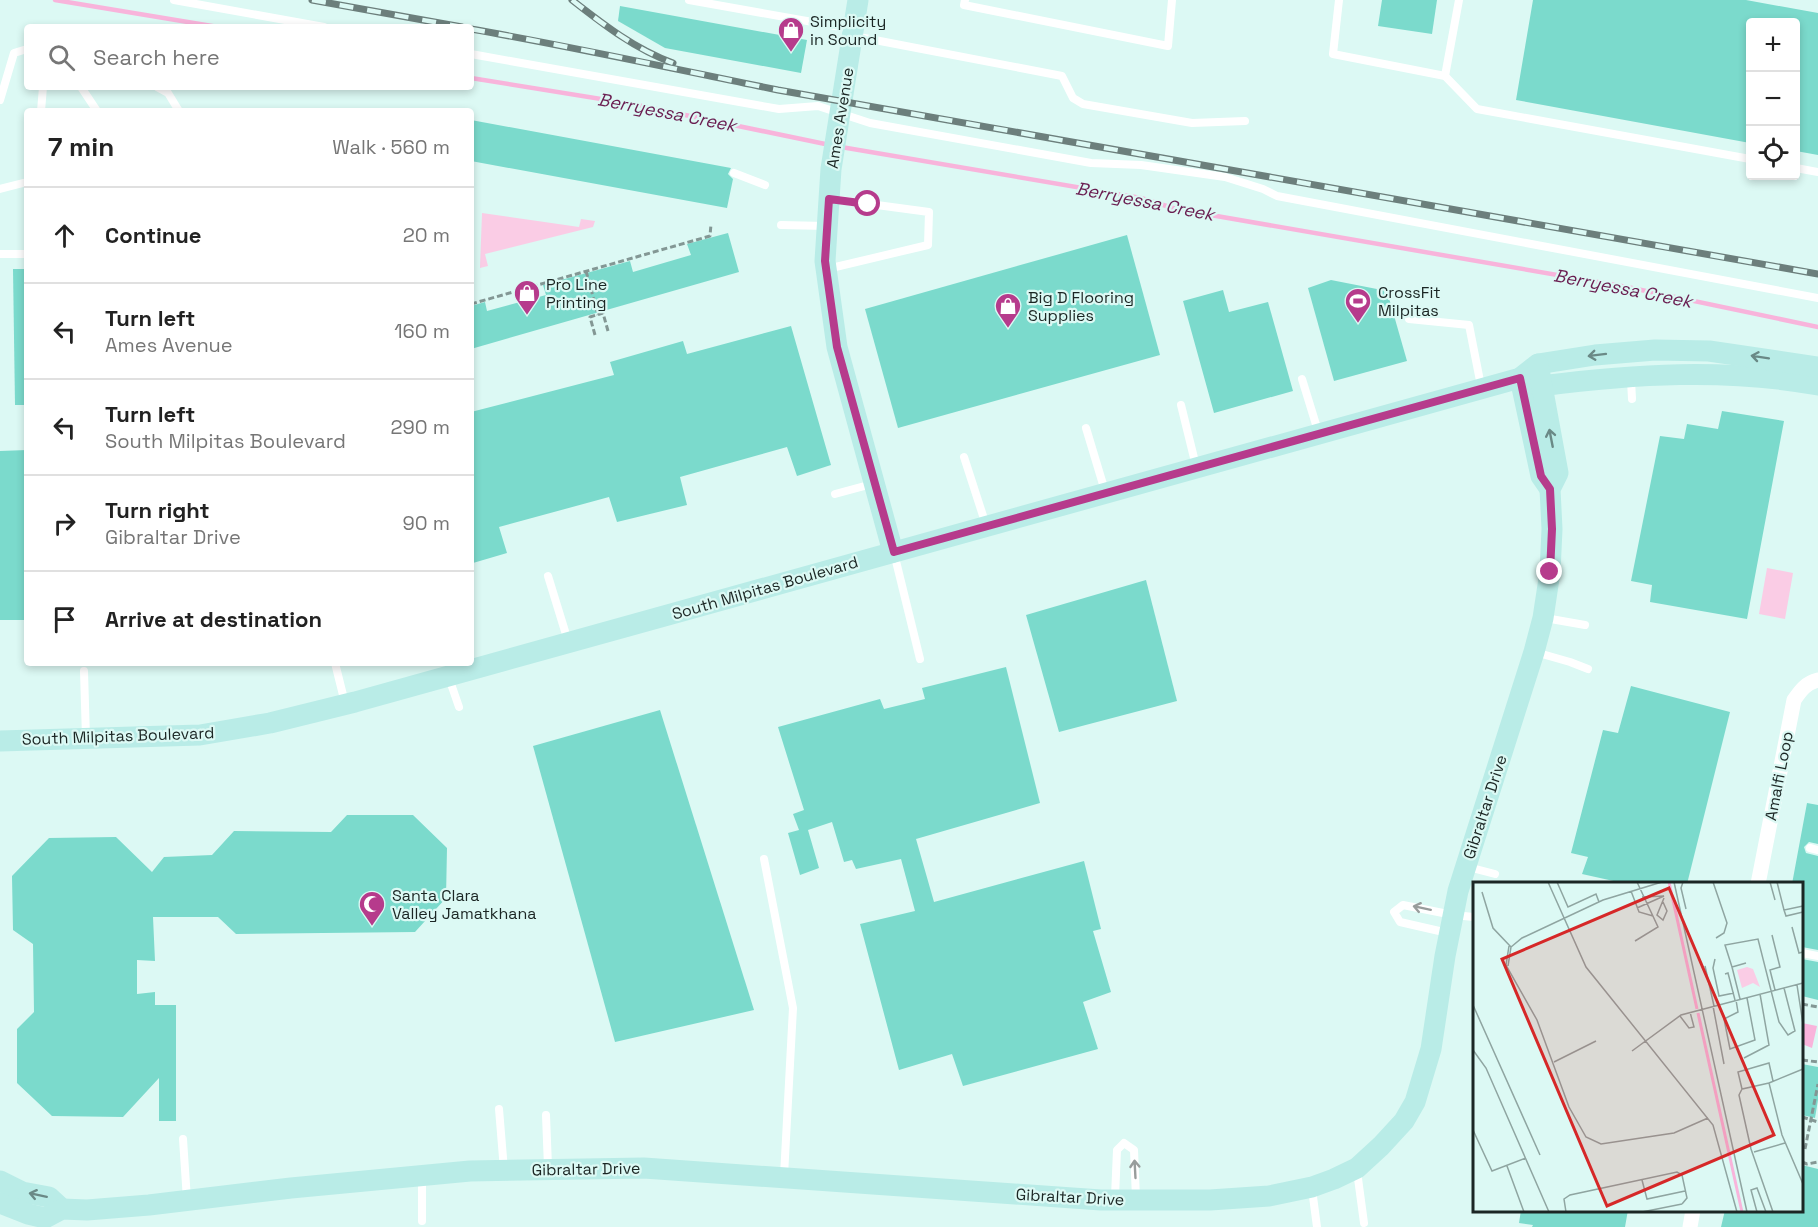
<!DOCTYPE html>
<meta charset="utf-8">
<style>
body{margin:0;font-family:"Space Grotesk",sans-serif;background:#f6f6f6;color:#222}
.controls{position:absolute;right:18px;top:18px;display:grid;overflow:hidden;border-radius:6px;box-shadow:0 3px 9px #0003}
.controls button{width:54px;height:54px;display:grid;place-items:center;padding:0;border:0;border-bottom:2px solid #e0e0e0;background:#fff;color:#222;font:30px sans-serif}
.stop{position:absolute;width:18px;height:18px;margin:-14px;border:4px solid #b63b8c;border-radius:50%;background:#fff}
.stop.end{background:#b63b8c;border-color:#fff;box-shadow:0 2px 6px #0008}
.list{margin:0;padding:0;list-style:none}
h2{display:flex;justify-content:space-between;align-items:center;height:78px;margin:0;padding:0 24px;font-size:26px}
h2 small{font-size:20px;font-weight:400;color:#767676}
.list li{display:grid;grid-template-columns:39px 1fr auto;gap:18px;align-items:center;box-sizing:border-box;height:96px;padding:0 24px;border-top:2px solid #e0e0e0}
.list b{display:block;font-size:22px;white-space:nowrap}
.list p{margin:0;font-size:20px;white-space:nowrap;color:#767676}
.list em{font-size:20px;font-style:normal;color:#767676}
.icon{flex:none;width:33px;height:33px;fill:none;stroke:currentColor;stroke-width:2;stroke-linecap:round;stroke-linejoin:round}
.map{position:relative;flex:none;width:1818px;height:1227px;overflow:hidden}
.search{position:absolute;background:#fff;box-shadow:0 3px 9px #0003;left:24px;top:24px;width:450px;height:66px;display:flex;align-items:center;gap:15px;box-sizing:border-box;padding:0 21px;border-radius:6px;color:#767676;font-size:22px}
.panel{position:absolute;background:#fff;box-shadow:0 3px 9px #0003;left:24px;top:108px;width:450px;height:558px;border-radius:6px}
.map>svg:first-child{display:block}
.green{fill:#facce5}
.water{fill:#f8b4db}
.lines{fill:none;stroke-linecap:round;stroke-linejoin:round}
.stream{stroke:#f8b4db;stroke-width:4.5}
.building{fill:#7bdacc}
.path{stroke:#839794;stroke-width:3;stroke-dasharray:6 3;stroke-linecap:butt}
.lane{stroke:#fff;stroke-width:8}
.street{stroke:#fff;stroke-width:15}
.secondary{stroke:#b9ece7;stroke-width:21}
.rail-casing{stroke:#6c7f7c;stroke-width:7}
.rail{stroke:#dcf9f4;stroke-width:4.5;stroke-dasharray:14;stroke-linecap:butt}
.oneway{stroke:#6a8986}
.oneway2{stroke:#989d9c}
.route{stroke:#b63b8c;stroke-width:8}
.labels{text-anchor:middle;dominant-baseline:central;stroke-width:4.5;stroke-linejoin:round;paint-order:stroke}
.poi-label{font-size:16px;fill:#1b2624;stroke:#dcf9f4;text-anchor:start}
.street-label{font-size:16px;fill:#1b2624;stroke:#dcf9f4}
.water-label{font-size:18px;font-style:italic;fill:#6a1e51;stroke:#dcf9f4}
.inset-river{fill:none;stroke:#f8b4db;stroke-width:3}
.inset-road{fill:none;stroke:#8fa5a1;stroke-width:1.5}
.view{fill:#d62828;fill-opacity:0.15;stroke:#d62828;stroke-width:3}
.inset-edge{fill:none;stroke:#1b2624;stroke-width:3}
</style>
<div class="map">
<svg width="1818" height="1227" viewBox="0 0 1818 1227">
<rect width="100%" height="100%" fill="#dcf9f4"/>
<g class="green">
<polygon points="482,213 579,227 581,219 595,221 593,227 485,254 488,266 480,268"/>
<polygon points="1767,568 1793,573 1785,619 1759,614"/>
</g>
<polygon class="water" points="1802,1023 1817,1026 1812,1048 1802,1044"/>
<g class="lines">
<g class="stream">
<polyline points="55,0 218,27"/>
<polyline points="471,78 632,104 830,145"/>
<polyline points="841,147 1141,198 1176,209 1627,287 1818,327"/>
</g>
</g>
<g class="building">
<polygon points="1382,0 1437,0 1432,34 1378,26"/>
<polygon points="1533,0 1746,0 1818,13 1818,155 1796,151 1796,22 1750,22 1750,143 1516,100"/>
<polygon points="620,6 807,40 801,73 665,48 618,21"/>
<polygon points="471,120 731,168 728,174 733,179 727,208 471,161"/>
<polygon points="728,233 739,272 471,349 471,306 485,302 487,311 546,295 543,285 630,261 633,272 691,255 687,244"/>
<polygon points="1127,235 1160,355 898,428 865,309"/>
<polygon points="13,269 27,269 27,405 15,405"/>
<polygon points="1331,280 1387,291 1407,361 1334,381 1308,288"/>
<polygon points="1223,290 1229,312 1268,302 1293,391 1214,413 1183,301"/>
<polygon points="791,326 831,465 797,476 787,447 680,477 687,505 617,522 609,497 499,527 507,553 473,563 471,556 471,412 614,375 610,362 683,341 687,354"/>
<polygon points="1722,411 1784,421 1747,619 1650,602 1652,585 1631,581 1660,436 1684,439 1687,424 1718,429"/>
<polygon points="27,450 27,620 0,620 0,451"/>
<polygon points="1146,580 1177,701 1059,732 1026,615"/>
<polygon points="1006,667 1040,803 916,839 934,902 1084,861 1101,929 1093,931 1111,992 1083,1002 1098,1049 963,1086 952,1054 899,1070 860,924 915,911 901,859 856,869 852,860 844,862 832,822 808,830 819,868 800,875 788,833 799,830 793,814 804,810 778,727 880,699 884,709 925,699 922,688"/>
<polygon points="1631,686 1730,712 1687,884 1627,884 1582,874 1588,857 1571,853 1603,730 1618,733"/>
<polygon points="660,710 754,1010 615,1042 533,746"/>
<polygon points="1807,803 1818,805 1818,844 1809,842 1804,847 1806,853 1818,856 1818,950 1802,947 1802,884 1792,884"/>
<polygon points="347,815 413,815 447,848 446,898 415,932 236,934 218,917 153,917 155,961 137,960 137,994 155,992 155,1005 176,1005 176,1121 159,1121 159,1078 123,1117 52,1116 17,1083 17,1029 34,1012 33,944 13,930 12,876 49,838 116,837 152,872 164,857 212,855 234,831 331,832"/>
<polygon points="1802,959 1818,962 1818,1000 1802,996"/>
<polygon points="1802,1064 1818,1067 1818,1100 1815,1118 1802,1115"/>
<polygon points="1802,1165 1818,1169 1818,1227 1721,1227 1725,1210 1802,1210"/>
<polygon points="1521,1210 1628,1210 1625,1227 1532,1227 1533,1225 1519,1223"/>
</g>
<g class="lines">
<g class="path">
<polyline points="586,271 598,315"/>
<polyline points="471,304 710,236 711,224"/>
<polyline points="595,335 590,317 603,313 608,331"/>
<polyline points="1802,1004 1818,1007"/>
<polyline points="1802,1060 1818,1062"/>
<polyline points="1802,1117 1818,1122"/>
<polyline points="1805,1149 1818,1084"/>
<polyline points="1802,1162 1807,1164 1818,1162"/>
</g>
<g class="lane">
<polyline points="174,0 324,27"/>
<polyline points="689,0 852,29"/>
<polyline points="965,0 964,5 1168,46 1172,0"/>
<polyline points="1339,0 1333,54 1445,76 1459,0"/>
<polyline points="854,36 1062,76 1073,98 1083,104 1192,123 1245,121"/>
<polyline points="471,54 779,109 818,106 870,123 1091,163 1141,165 1225,177 1263,189 1277,196 1818,298"/>
<polyline points="1445,76 1477,109 1750,159"/>
<polyline points="81,87 97,111"/>
<polyline points="157,87 168,93 179,111"/>
<polyline points="0,100 14,53 27,49"/>
<polyline points="41,111 43,87"/>
<polyline points="1796,168 1818,172"/>
<polyline points="734,173 765,185"/>
<polyline points="0,189 27,182"/>
<polyline points="781,225 826,226"/>
<polyline points="0,254 27,254"/>
<polyline points="827,269 928,245 929,212 832,199"/>
<polyline points="1409,319 1469,325 1481,386"/>
<polyline points="1302,379 1318,431"/>
<polyline points="1631,380 1632,399"/>
<polyline points="1181,405 1196,466"/>
<polyline points="1086,428 1105,491"/>
<polyline points="964,457 986,525"/>
<polyline points="835,494 872,484"/>
<polyline points="894,553 920,659"/>
<polyline points="548,576 568,641"/>
<polyline points="1545,618 1585,625"/>
<polyline points="1535,652 1570,662 1588,669"/>
<polyline points="335,663 345,703"/>
<polyline points="84,671 86,738"/>
<polyline points="449,678 459,707"/>
<polyline points="1810,848 1818,850"/>
<polyline points="764,859 793,1008 784,1176"/>
<polyline points="1468,867 1495,874"/>
<polyline points="1448,933 1400,922 1394,912 1403,905 1453,915 1474,917"/>
<polyline points="1802,953 1818,956"/>
<polyline points="499,1109 504,1170"/>
<polyline points="546,1115 548,1167"/>
<polyline points="183,1139 187,1200"/>
<polyline points="1357,1171 1364,1223"/>
<polyline points="422,1177 422,1221"/>
<polyline points="1312,1189 1317,1227"/>
<polyline points="1115,1197 1117,1150 1124,1143 1134,1150 1136,1198"/>
</g>
<g class="street">
<path d="M 1758,884 L 1794,700 C 1801,690 1806,683 1818,680"/>
<polyline points="1690,1227 1693,1210"/>
</g>
<g class="secondary">
<polyline points="858,0 831,169 825,261 837,347 893,552"/>
<polyline points="1520,378 1541,476 1550,489"/>
<path d="M 1530,382 L 1541,386 C 1634,374 1725,368 1818,385"/>
<polyline points="0,741 200,735 270,723 355,702 1520,378 1538,364 1595,355 1655,350 1709,351 1818,367"/>
<polyline points="0,1181 22,1192 49,1197 62,1209"/>
<polyline points="0,1203 28,1214 45,1218 62,1209 87,1210 149,1205 291,1188 470,1171 644,1168 1101,1200 1210,1200 1269,1196 1312,1187 1334,1179 1357,1168 1381,1146 1404,1121 1415,1102 1431,1049 1445,956 1458,891 1534,652 1543,618 1550,572 1552,529 1550,489 1558,473 1538,364"/>
</g>
<g class="rail-casing">
<g id="rail">
<polyline points="312,0 462,27"/>
<path d="M 572,0 C 604,25 635,49 673,63"/>
<path d="M 471,29 C 574,47 675,69 778,90 L 1818,274"/>
</g>
</g>
<use href="#rail" class="rail"/>
</g>
<defs><path id="oneway-shaft" d="M-6 0H5M1.5-3L5.5 0L1.5 3" fill="none" stroke-width="1.6" stroke-linecap="round" stroke-linejoin="round" transform="scale(1.5)"/></defs>
<g class="oneway">
<use href="#oneway-shaft" transform="translate(1597 355) rotate(173)"/>
<use href="#oneway-shaft" transform="translate(1760 357) rotate(-171)"/>
<use href="#oneway-shaft" transform="translate(1551 438) rotate(-101)"/>
<use href="#oneway-shaft" transform="translate(38 1195) rotate(-168)"/>
</g>
<g class="oneway2">
<use href="#oneway-shaft" transform="translate(1422 908) rotate(-168)"/>
<use href="#oneway-shaft" transform="translate(1135 1169) rotate(-93)"/>
</g>
<g class="lines">
<polyline class="route" points="868,204 829,199 825,261 837,347 894,552 1520,378 1541,476 1550,489 1552,529 1550,572"/>
</g>
<defs>
<g id="shop-pin" transform="scale(1.35)"><path d="M0 17L-7.5 6A9.5 9.5 0 1 1 7.5 6Z" fill="#b63b8c" stroke="#dcf9f4"/><path d="M-5-2.5h2.3a2.7 3.5 0 0 1 5.4 0H5L5.5 6h-11ZM-1.5-2.5h3a1.5 2.3 0 0 0-3 0Z" fill="#fff"/></g>
<g id="stadium-pin" transform="scale(1.35)"><path d="M0 17L-7.5 6A9.5 9.5 0 1 1 7.5 6Z" fill="#b63b8c" stroke="#dcf9f4"/><path d="M0-5a6.5 5 0 1 0 0 10a6.5 5 0 1 0 0-10ZM-3.5-1.8h7v3.6h-7Z" fill="#fff"/></g>
<g id="mosque-pin" transform="scale(1.35)"><path d="M0 17L-7.5 6A9.5 9.5 0 1 1 7.5 6Z" fill="#b63b8c" stroke="#dcf9f4"/><path d="M3.5-4.9A6 6 0 1 0 3.5 4.9A5 5 0 1 1 3.5-4.9Z" fill="#fff"/></g>
</defs>
<g fill-rule="evenodd">
<use href="#shop-pin" x="791" y="30"/>
<use href="#shop-pin" x="527" y="293"/>
<use href="#stadium-pin" x="1358" y="301"/>
<use href="#shop-pin" x="1008" y="306"/>
<use href="#mosque-pin" x="372" y="904"/>
</g>
<g class="labels">
<g class="poi-label">
<text x="810" y="21">Simplicity<tspan x="810" dy="18">in Sound</tspan></text>
<text x="546" y="284">Pro Line<tspan x="546" dy="18">Printing</tspan></text>
<text x="1378" y="292">CrossFit<tspan x="1378" dy="18">Milpitas</tspan></text>
<text x="1028" y="297">Big D Flooring<tspan x="1028" dy="18">Supplies</tspan></text>
<text x="392" y="895">Santa Clara<tspan x="392" dy="18">Valley Jamatkhana</tspan></text>
</g>
<g class="street-label">
<text transform="translate(840 118) rotate(-81)">Ames Avenue</text>
<text transform="translate(765 588) rotate(-16)">South Milpitas Boulevard</text>
<text transform="translate(118 736) rotate(-2)">South Milpitas Boulevard</text>
<text transform="translate(1779 776) rotate(-79)">Amalfi Loop</text>
<text transform="translate(1485 807) rotate(-72)">Gibraltar Drive</text>
<text transform="translate(586 1169) rotate(-1)">Gibraltar Drive</text>
<text transform="translate(1070 1197) rotate(3)">Gibraltar Drive</text>
</g>
<g class="water-label">
<text transform="translate(667 112) rotate(11)">Berryessa Creek</text>
<text transform="translate(1145 201) rotate(11)">Berryessa Creek</text>
<text transform="translate(1623 288) rotate(11)">Berryessa Creek</text>
</g>
</g>
<g transform="translate(1473 882)">
<rect width="330" height="330" fill="#dcf9f4"/>
<path d="M 274,85 L 280,87 L 287,105 L 280,101 L 269,106 L 264,88 Z" fill="#facce5"/>
<path class="inset-river" d="M 196,0 L 224,127M 225,131 L 269,330"/>
<path class="inset-road" d="M 75,0 L 113,85 L 240,243 L 264,330M 84,0 L 95,25 L 123,12 L 126,20M 201,0 L 274,330M 210,0 L 208,6 L 213,27M 240,0 L 254,41 L 251,51 L 243,56M 297,0 L 302,18M 304,0 L 311,28M 158,9 L 166,30 L 180,34M 9,10 L 20,46 L 38,65 L 35,84M 190,20 L 194,29 L 190,38 L 184,33 L 191,16M 330,24 L 311,28 L 313,34 L 330,30M 164,26 L 191,14 L 169,15M 319,45 L 326,71 L 330,70M 299,53 L 307,85 L 297,88 L 302,108M 162,59 L 185,45 L 164,0M 36,64 L 33,83 L 64,138 L 96,225 L 113,255 L 128,262 L 201,251 L 235,236M 38,65 L 49,56 L 130,18 L 189,0M 242,77 L 240,86 L 246,114 L 261,111M 232,84 L 241,124M 259,85 L 252,63 L 285,57 L 306,140 L 315,153 L 322,149 L 311,106M 252,92 L 255,91 L 262,118M 324,103 L 330,142M 267,117 L 259,85 L 273,81M 263,118 L 265,130 L 251,137 L 257,167 L 282,158 L 274,116M 0,123 L 67,273M 240,124 L 251,182M 207,134 L 216,146 L 221,145 L 217,130M 0,168 L 13,186 L 76,330M 159,169 L 208,133 L 330,101M 271,176 L 296,163 L 287,112M 81,180 L 123,159M 330,187 L 296,201 L 309,253 L 330,302M 296,201 L 269,207 L 265,190 L 296,181 L 300,199M 269,207 L 266,213 L 278,267 L 300,330M 0,248 L 19,289 L 53,276M 281,270 L 312,261M 34,284 L 51,330M 169,298 L 174,317 L 212,309M 93,330 L 91,317 L 97,313 L 204,290 L 209,293 L 214,316 L 209,322M 169,330 L 209,322M 284,330 L 278,308 L 284,306 L 293,330"/>
<path class="view" d="M 196,6 L 301,253 L 134,324 L 29,77 Z"/>
<rect width="330" height="330" class="inset-edge"/>
</g>
</svg>
<div class="controls">
<button>+</button>
<button>−</button>
<button><svg class="icon" aria-label="locate" viewBox="0 0 24 24"><circle cx="12" cy="12" r="6"/><path d="M12 2v4M12 18v4M2 12h4M18 12h4"/></svg></button>
</div>
<div class="stop" style="left:868px;top:204px"></div>
<div class="stop end" style="left:1550px;top:572px"></div>
<div class="search"><svg class="icon" aria-label="search" viewBox="0 0 24 24"><circle cx="10" cy="10" r="6"/><path d="M15 15l6 6"/></svg>Search here</div>
<section class="panel">
<h2>7 min<small>Walk · 560 m</small></h2>
<ul class="list">
<li><svg class="icon" aria-label="ahead" viewBox="0 0 24 24"><path d="M12 20V5M6 11l6-6 6 6"/></svg><div><b>Continue</b></div><em>20 m</em></li>
<li><svg class="icon" aria-label="left" viewBox="0 0 24 24"><path d="M17 20v-9H6M10 6l-5 5 5 5"/></svg><div><b>Turn left</b><p>Ames Avenue</p></div><em>160 m</em></li>
<li><svg class="icon" aria-label="left" viewBox="0 0 24 24"><path d="M17 20v-9H6M10 6l-5 5 5 5"/></svg><div><b>Turn left</b><p>South Milpitas Boulevard</p></div><em>290 m</em></li>
<li><svg class="icon" aria-label="right" viewBox="0 0 24 24"><path d="M7 20v-9h11M14 6l5 5-5 5"/></svg><div><b>Turn right</b><p>Gibraltar Drive</p></div><em>90 m</em></li>
<li><svg class="icon" aria-label="arrive" viewBox="0 0 24 24"><path d="M6 21V4h12l-3 4 3 4H6"/></svg><div><b>Arrive at destination</b></div></li>
</ul>
</section>
</div>
